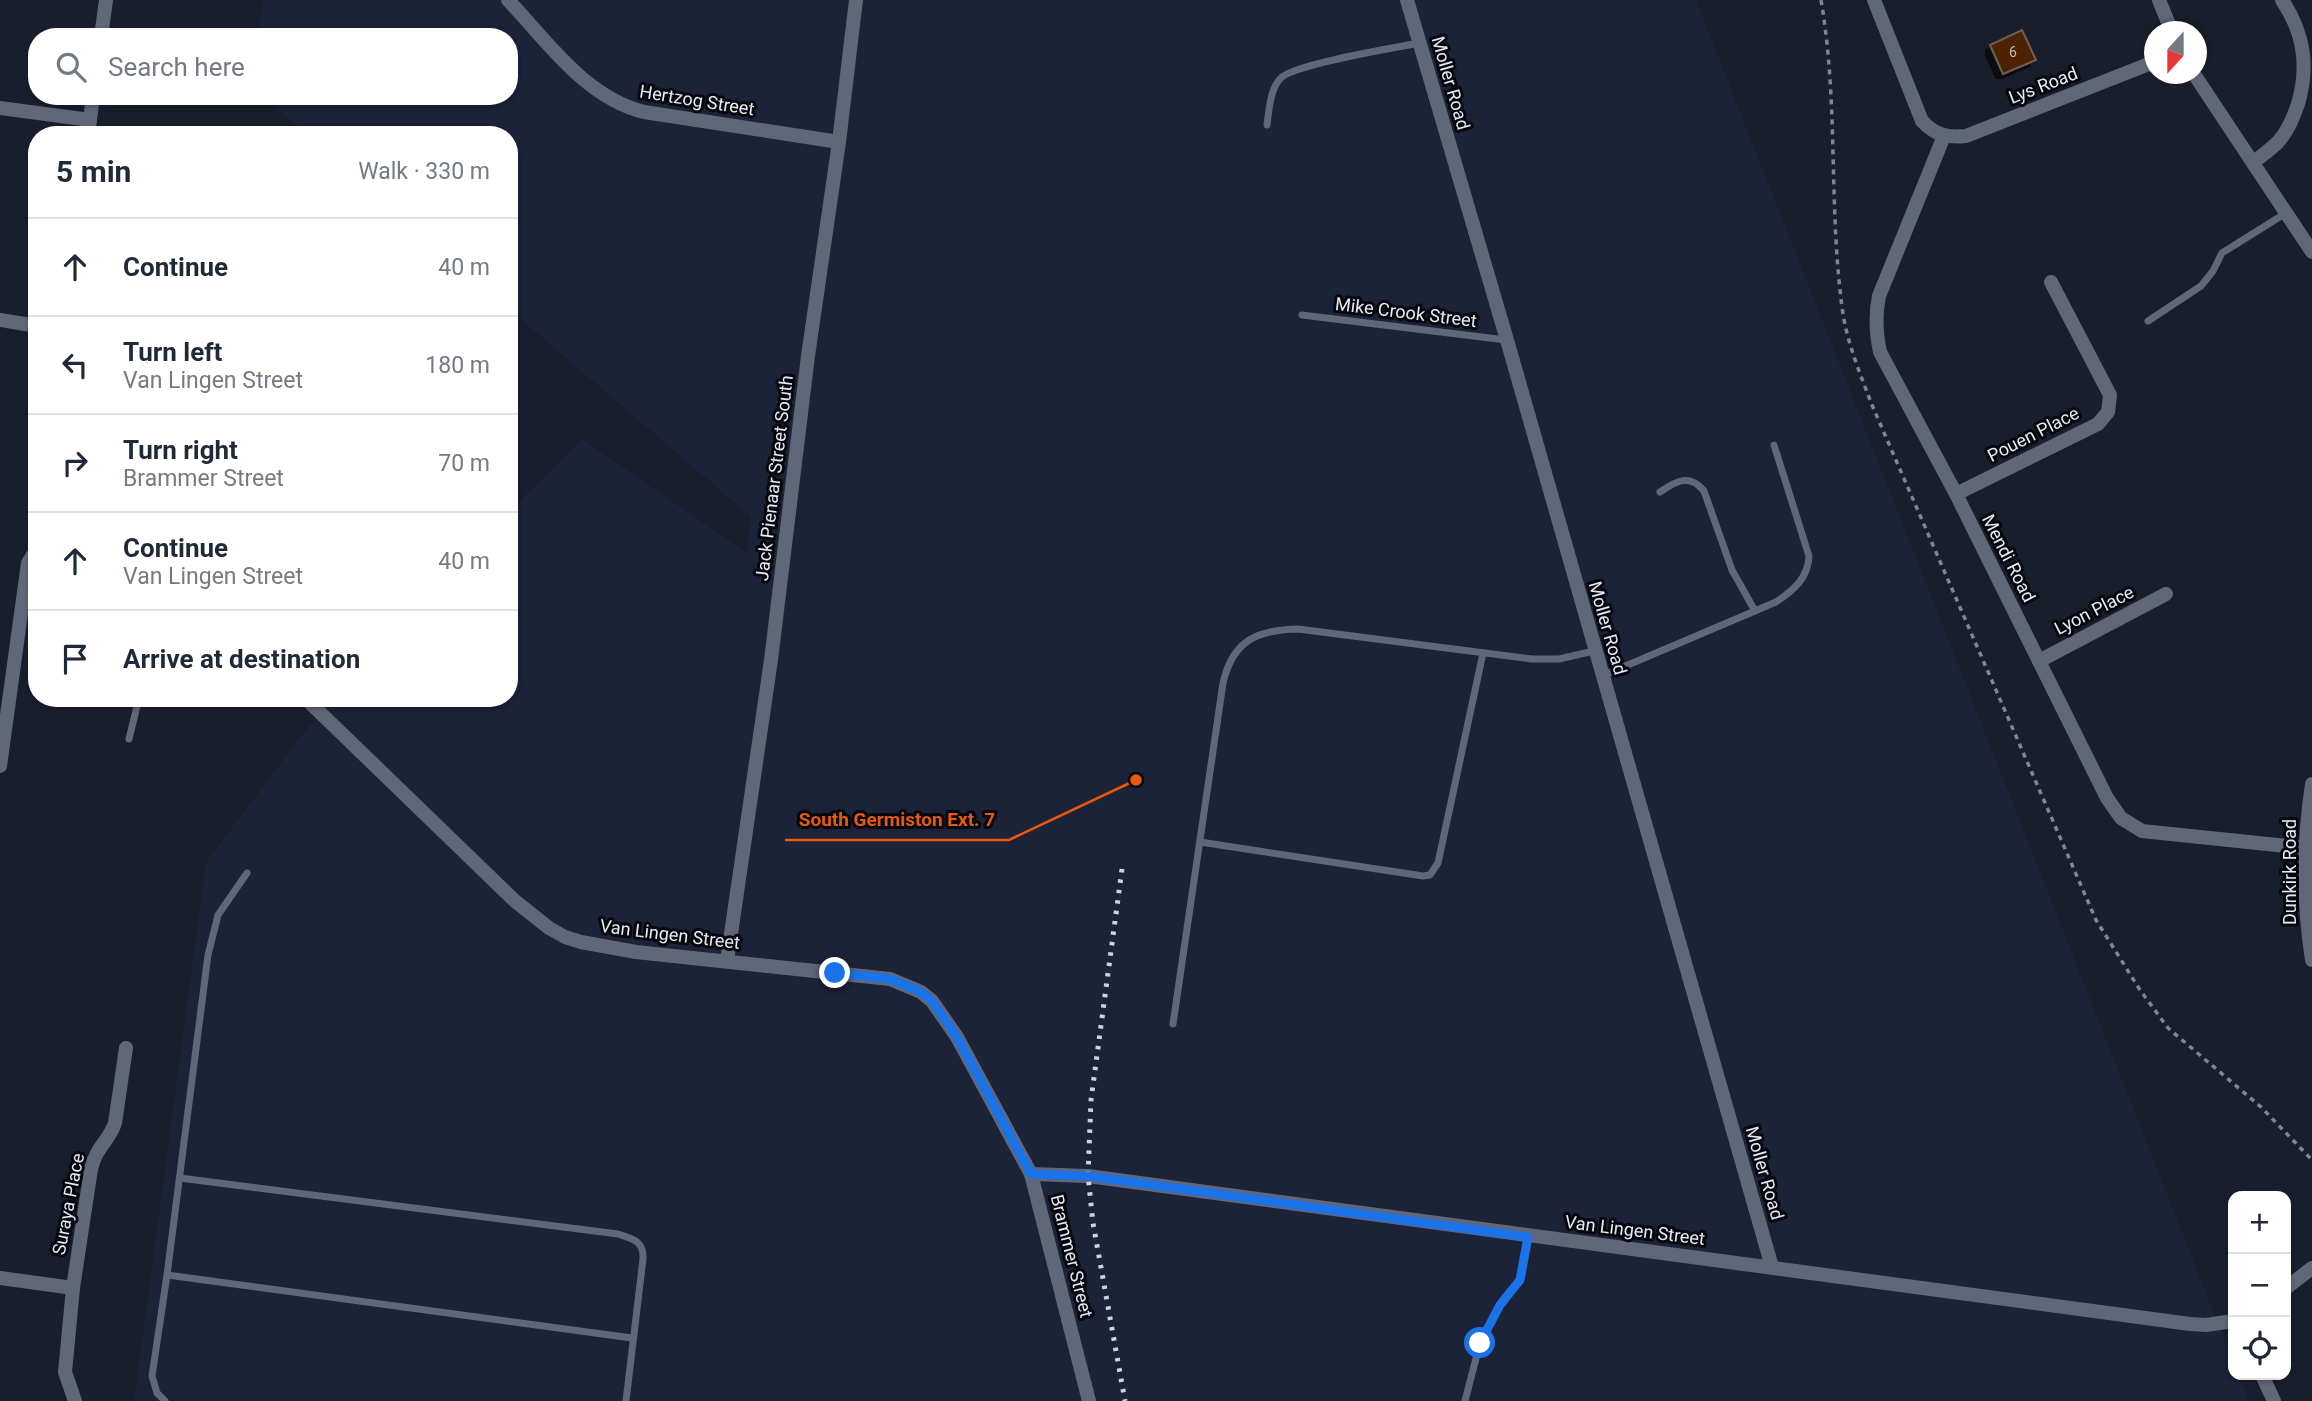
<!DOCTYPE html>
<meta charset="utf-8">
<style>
body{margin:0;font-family:Roboto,sans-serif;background:#f2f2f3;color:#1f2937}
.controls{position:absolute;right:21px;bottom:21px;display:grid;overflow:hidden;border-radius:14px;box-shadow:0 2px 5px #0004}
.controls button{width:63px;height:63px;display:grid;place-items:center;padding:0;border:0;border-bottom:2px solid #e0e1e3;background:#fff;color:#1f2937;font:35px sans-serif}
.compass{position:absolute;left:2144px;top:21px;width:63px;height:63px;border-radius:50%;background:#fff;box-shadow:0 2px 5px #0004;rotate:201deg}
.stop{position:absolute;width:21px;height:21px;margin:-16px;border:5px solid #1a73e8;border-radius:50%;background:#fff}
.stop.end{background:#1a73e8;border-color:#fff;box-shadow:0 2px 7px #0008}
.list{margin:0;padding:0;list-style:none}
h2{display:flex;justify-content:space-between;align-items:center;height:91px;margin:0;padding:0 28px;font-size:30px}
h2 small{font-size:23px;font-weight:400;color:#747a83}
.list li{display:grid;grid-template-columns:46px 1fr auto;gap:21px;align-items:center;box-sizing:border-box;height:98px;padding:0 28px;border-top:2px solid #e0e1e3}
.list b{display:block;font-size:26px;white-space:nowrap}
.list p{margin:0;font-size:23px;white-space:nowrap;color:#747a83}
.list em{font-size:23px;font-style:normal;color:#747a83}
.icon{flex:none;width:38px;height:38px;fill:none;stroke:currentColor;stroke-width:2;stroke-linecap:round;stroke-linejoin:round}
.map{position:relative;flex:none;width:2312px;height:1401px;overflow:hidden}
.search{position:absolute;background:#fff;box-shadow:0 2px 5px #0004;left:28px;top:28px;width:490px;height:77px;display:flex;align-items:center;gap:18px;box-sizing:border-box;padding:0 24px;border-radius:28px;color:#747a83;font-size:26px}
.panel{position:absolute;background:#fff;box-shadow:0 2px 5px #0004;left:28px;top:126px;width:490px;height:581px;border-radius:28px}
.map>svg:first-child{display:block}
.built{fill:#1c2237}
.building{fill:#4d2200;stroke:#705d52;stroke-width:2;filter:url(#shadow)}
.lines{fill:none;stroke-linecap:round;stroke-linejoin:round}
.path{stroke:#818591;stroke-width:3.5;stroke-dasharray:5 5;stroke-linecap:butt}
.service{stroke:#606779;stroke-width:7}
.minor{stroke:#606779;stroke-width:14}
.rail{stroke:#ced3dd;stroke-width:5;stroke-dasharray:3.5 7;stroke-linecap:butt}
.route{stroke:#1a73e8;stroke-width:9}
.labels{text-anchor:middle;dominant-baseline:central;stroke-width:6;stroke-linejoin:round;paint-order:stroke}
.number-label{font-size:14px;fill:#c0b9b8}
.street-label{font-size:18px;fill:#e7ebf5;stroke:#06080e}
.leader{fill:none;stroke:#e8590c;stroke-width:2.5}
.callout-dot{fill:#e8590c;stroke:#06080e;stroke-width:2.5}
.callout-label{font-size:19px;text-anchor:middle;font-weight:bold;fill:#e8590c;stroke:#06080e;stroke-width:6;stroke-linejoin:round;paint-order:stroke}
</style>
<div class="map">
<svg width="2312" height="1401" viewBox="0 0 2312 1401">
<defs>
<filter id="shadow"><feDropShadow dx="-6" dy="6" stdDeviation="0" flood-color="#0009"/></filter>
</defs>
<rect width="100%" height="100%" fill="#191e2c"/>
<polygon class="built" points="263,0 1696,0 2233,1361 2233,1375 2239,1375 2249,1401 134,1401 206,862 330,698 509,698 509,513 582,439 747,553 750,516 509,309 509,135 307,135 262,96 509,96 509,37 258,37"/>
<polygon class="building" points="2022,30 2036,60 2003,74 1990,45"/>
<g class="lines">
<path class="path" d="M 1821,0 C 1839,104 1828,210 1843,314 C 1848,345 1861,376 1872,405 L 2096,920 L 2140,990 L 2168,1028 L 2261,1107 L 2312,1160"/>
<g class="service">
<path d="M 1267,125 C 1269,111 1270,88 1281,78 C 1294,64 1394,48 1419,43"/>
<polyline points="1302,315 1506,340"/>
<polyline points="2148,321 2201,286 2213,271 2222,253 2286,213"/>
<path d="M 1660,492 C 1676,481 1690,473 1704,491 L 1732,570 L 1755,611"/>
<path d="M 1602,676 L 1776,602 C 1794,590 1808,578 1809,556 L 1774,445"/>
<polyline points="129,739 139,698"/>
<polyline points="1200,842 1423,876 1430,875 1438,863 1483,653"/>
<path d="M 1173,1024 L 1223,683 C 1233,640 1257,630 1298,629 L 1532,659 L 1559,659 L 1594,651"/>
<path d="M 180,1178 L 618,1234 C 633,1239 644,1241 643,1259 L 626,1401"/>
<polyline points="167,1275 632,1338"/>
<polyline points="165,1401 157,1393 152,1376 167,1275 208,955 218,915 247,873"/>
<polyline points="1465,1401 1480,1343 1500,1305 1520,1280 1528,1237"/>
</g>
<g class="minor">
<path d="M 508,0 C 548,42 585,97 644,112 L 839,142"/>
<polyline points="1407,0 1507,340 1772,1267"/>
<path d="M 1874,0 L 1922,121 C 1935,135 1947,138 1966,136 L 2154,62"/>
<polyline points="2159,0 2172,32"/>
<polyline points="101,37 106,0"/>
<polyline points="2194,74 2312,252"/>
<polyline points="0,108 90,120"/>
<polyline points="88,135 93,96"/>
<path d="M 1944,136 L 1879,296 C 1875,315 1876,333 1880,352 L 1956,494 L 2107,798 L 2121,818 L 2142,831 L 2306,848"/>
<path d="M 2253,163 C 2261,156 2270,150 2278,142 C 2288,131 2293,118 2298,104 C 2309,66 2304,33 2282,0"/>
<polyline points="0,320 37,326"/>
<polyline points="1956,494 2098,424 2108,412 2110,395 2051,282"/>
<polyline points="2039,661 2166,594"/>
<polyline points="305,698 515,901 549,928 565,937 581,942 636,952 890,979 921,992 932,1001 957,1037 1031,1174 1089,1401"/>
<polyline points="0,766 28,563 37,548"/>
<path d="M 2312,784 C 2303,843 2303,902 2312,960"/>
<polyline points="727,961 771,660 808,356 839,142 856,0"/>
<polyline points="1031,1174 1088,1176 2190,1324 2206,1325 2233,1321"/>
<polyline points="0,1278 73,1288"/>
<polyline points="2286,1288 2312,1268"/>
<polyline points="2262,1375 2274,1401"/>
<path d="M 75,1401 L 65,1372 L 73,1288 L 91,1169 C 96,1147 109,1141 115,1123 L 126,1048"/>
</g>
<polyline class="rail" points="1122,869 1091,1100 1088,1176 1093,1223 1125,1401"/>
</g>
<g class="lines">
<polyline class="route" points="835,973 890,979 921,992 932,1001 957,1037 1031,1174 1088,1176 1528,1237 1520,1280 1500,1305 1480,1343"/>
</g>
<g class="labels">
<g class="number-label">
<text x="2013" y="52">6</text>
</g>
<g class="street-label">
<text transform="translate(1451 83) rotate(74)">Moller Road</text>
<text transform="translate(2043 85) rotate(-21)">Lys Road</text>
<text transform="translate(697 100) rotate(9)">Hertzog Street</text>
<text transform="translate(1406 312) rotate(7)">Mike Crook Street</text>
<text transform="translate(2033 434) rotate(-27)">Pouen Place</text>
<text transform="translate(774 478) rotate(-83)">Jack Pienaar Street South</text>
<text transform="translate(2009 558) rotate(63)">Mendi Road</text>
<text transform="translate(2094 610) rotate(-27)">Lyon Place</text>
<text transform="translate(1608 628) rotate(74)">Moller Road</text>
<text transform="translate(2289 872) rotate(-90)">Dunkirk Road</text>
<text transform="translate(670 934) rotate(7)">Van Lingen Street</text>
<text transform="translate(1765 1173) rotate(74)">Moller Road</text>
<text transform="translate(68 1204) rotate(-79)">Suraya Place</text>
<text transform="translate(1635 1230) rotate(7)">Van Lingen Street</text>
<text transform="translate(1072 1256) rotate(76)">Brammer Street</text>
</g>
</g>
<path class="leader" d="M1136 780L1009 840H785"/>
<circle class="callout-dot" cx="1136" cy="780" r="7"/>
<g class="callout-label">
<text x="897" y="826">South Germiston Ext. 7</text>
</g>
</svg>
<div class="controls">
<button>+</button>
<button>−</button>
<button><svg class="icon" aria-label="locate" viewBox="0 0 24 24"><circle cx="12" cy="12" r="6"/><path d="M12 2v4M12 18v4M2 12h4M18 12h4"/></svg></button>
</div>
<svg class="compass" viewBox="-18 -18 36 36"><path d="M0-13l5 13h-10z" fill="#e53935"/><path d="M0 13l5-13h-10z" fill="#747a83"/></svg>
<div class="stop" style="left:1480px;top:1343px"></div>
<div class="stop end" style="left:835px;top:973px"></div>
<div class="search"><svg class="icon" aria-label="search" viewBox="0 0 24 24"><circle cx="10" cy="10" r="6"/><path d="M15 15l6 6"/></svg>Search here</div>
<section class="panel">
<h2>5 min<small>Walk · 330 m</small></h2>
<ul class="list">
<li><svg class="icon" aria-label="ahead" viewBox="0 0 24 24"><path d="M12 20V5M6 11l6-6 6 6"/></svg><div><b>Continue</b></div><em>40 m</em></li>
<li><svg class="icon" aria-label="left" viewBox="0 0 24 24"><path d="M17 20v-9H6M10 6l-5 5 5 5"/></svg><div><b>Turn left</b><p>Van Lingen Street</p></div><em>180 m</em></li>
<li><svg class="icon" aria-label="right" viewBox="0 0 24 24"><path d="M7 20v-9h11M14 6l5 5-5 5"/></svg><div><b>Turn right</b><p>Brammer Street</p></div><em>70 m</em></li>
<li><svg class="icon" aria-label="ahead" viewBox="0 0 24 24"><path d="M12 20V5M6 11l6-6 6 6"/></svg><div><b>Continue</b><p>Van Lingen Street</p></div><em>40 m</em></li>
<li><svg class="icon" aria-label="arrive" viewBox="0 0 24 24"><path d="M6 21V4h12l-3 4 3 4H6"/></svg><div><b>Arrive at destination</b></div></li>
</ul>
</section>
</div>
